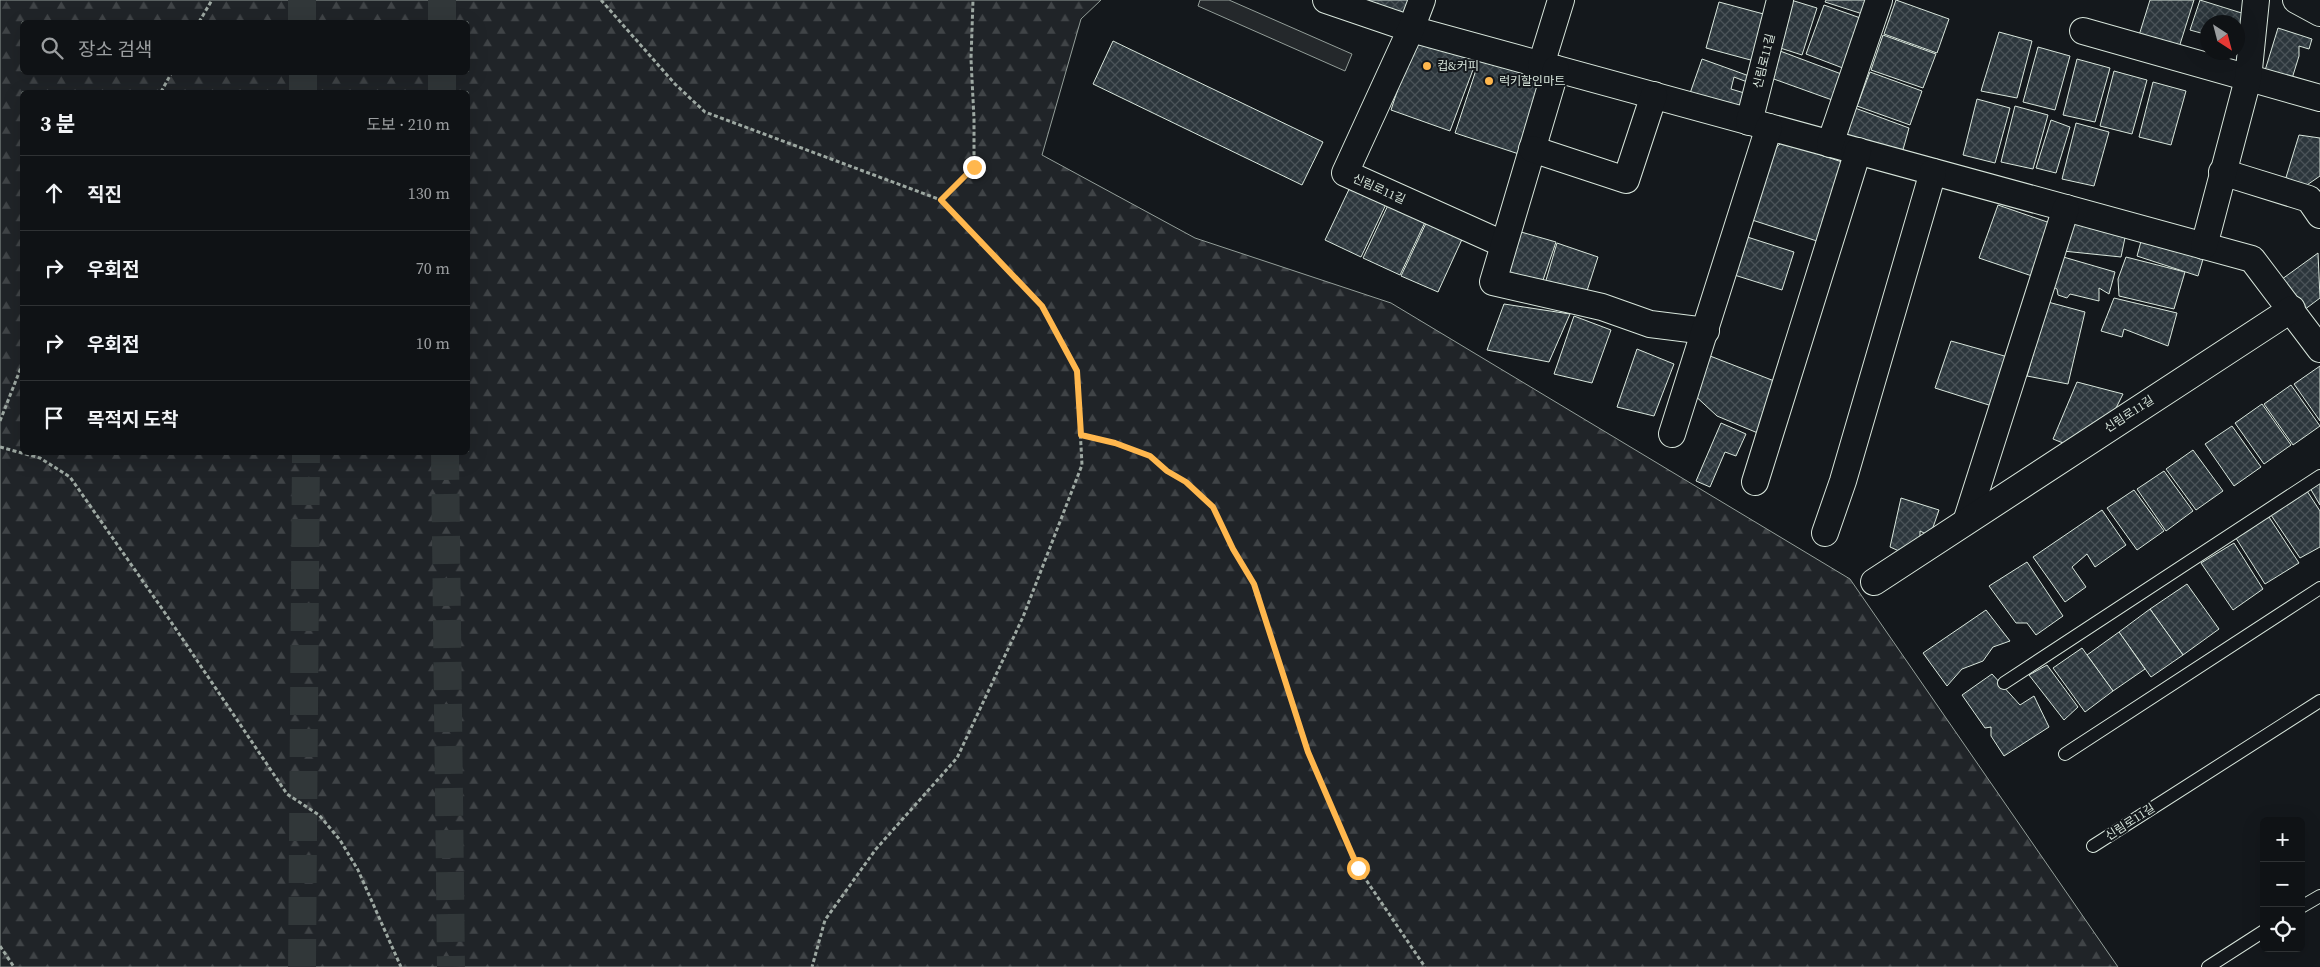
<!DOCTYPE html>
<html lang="ko">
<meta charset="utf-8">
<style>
body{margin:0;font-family:"Source Serif 4","Noto Sans KR",serif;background:#181b1e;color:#f1f3f6}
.controls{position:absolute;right:15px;bottom:15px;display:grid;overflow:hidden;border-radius:8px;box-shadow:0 5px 20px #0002}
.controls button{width:45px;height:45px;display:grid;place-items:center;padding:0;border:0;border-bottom:1px solid #2f3234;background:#0f1215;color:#f1f3f6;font:25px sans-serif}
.compass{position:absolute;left:2200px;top:15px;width:45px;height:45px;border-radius:50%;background:#0f1215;box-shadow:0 5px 20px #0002;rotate:144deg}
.stop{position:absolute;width:15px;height:15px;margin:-11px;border:4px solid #ffb74d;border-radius:50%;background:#fff}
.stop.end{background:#ffb74d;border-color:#fff;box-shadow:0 1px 5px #0008}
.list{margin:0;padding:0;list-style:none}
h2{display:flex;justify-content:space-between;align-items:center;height:65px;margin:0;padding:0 20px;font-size:21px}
h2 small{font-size:16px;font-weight:400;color:#9b9ea0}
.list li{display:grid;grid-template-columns:32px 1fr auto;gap:15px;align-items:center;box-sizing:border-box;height:75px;padding:0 20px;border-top:1px solid #2f3234}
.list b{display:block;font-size:19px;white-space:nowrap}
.list em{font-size:16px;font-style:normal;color:#9b9ea0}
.icon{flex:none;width:28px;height:28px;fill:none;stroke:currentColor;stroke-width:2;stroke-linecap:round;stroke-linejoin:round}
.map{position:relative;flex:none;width:2320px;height:967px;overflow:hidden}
.search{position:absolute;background:#0f1215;box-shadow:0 5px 20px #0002;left:20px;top:20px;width:450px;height:55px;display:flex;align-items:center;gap:12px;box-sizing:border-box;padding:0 18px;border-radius:8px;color:#9b9ea0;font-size:19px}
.panel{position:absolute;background:#0f1215;box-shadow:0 5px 20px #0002;left:20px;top:90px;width:450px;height:365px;border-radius:8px}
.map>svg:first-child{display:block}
.forest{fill:url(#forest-firs);stroke:#939e99;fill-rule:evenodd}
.parking{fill:#24282b;stroke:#939e99}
.building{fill:url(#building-cross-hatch);stroke:#d8e6dc}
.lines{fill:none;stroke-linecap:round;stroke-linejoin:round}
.trunk-tunnel{stroke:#313739;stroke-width:28;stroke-dasharray:28 14;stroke-linecap:butt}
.service-casing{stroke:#d8e6dc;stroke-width:14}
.minor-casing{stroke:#d8e6dc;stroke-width:28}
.path{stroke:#9da8a2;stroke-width:3;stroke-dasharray:4 2.5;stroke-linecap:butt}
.service{stroke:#14181c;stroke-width:12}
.minor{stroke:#14181c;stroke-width:26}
.route{stroke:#ffb74d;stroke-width:6}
.poi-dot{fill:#ffb74d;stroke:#14181c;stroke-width:2}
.labels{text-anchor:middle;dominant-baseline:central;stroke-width:4;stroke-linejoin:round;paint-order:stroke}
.street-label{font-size:12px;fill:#d8e6dc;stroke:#14181c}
.poi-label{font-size:12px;fill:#d8e6dc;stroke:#14181c;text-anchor:start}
</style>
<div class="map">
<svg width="2320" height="967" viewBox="0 0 2320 967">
<defs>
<pattern id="forest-firs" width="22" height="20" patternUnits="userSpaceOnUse" patternTransform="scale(1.25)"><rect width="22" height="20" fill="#202428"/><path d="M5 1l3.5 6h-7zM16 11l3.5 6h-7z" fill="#404447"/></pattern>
<pattern id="building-cross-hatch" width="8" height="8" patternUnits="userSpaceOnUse" patternTransform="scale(1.25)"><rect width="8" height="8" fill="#2c363c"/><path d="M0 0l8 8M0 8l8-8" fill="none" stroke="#4a5358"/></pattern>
</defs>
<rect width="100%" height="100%" fill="#14181c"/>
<path class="forest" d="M 0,0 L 1101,0 L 1081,19 L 1042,155 L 1195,238 L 1391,303 L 1850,579 L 2118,967 L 0,967 ZM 22,22 L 468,22 L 468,72 L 22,72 ZM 22,92 L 468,92 L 468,452 L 22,452 Z"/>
<polygon class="parking" points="1200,0 1229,0 1352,54 1345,71 1198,6"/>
<g class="building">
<polygon points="1363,0 1417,0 1409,24"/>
<polygon points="1791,0 1817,8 1802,55 1774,46"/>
<polygon points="1826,0 1874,0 1869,16 1825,2"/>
<polygon points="1896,0 1949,19 1937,53 1884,34"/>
<polygon points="2150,0 2194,0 2176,57 2136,45"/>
<polygon points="2200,0 2248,15 2238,46 2238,22 2208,22 2208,35 2190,30"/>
<polygon points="1719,2 1771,16 1758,62 1706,48"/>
<polygon points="1824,5 1866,20 1848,70 1806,54"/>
<polygon points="2278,28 2312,39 2309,49 2299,46 2299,56 2290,85 2263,77"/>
<polygon points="1999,32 2032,41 2017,98 1981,91"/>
<polygon points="1883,35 1936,54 1923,88 1871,70"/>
<polygon points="1414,40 1477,59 1450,131 1391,110"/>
<polygon points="1113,41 1323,142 1302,185 1093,84"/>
<polygon points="2038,47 2070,56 2055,110 2023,102"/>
<polygon points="1780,51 1844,75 1835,101 1771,78"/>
<polygon points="1702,59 1752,77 1750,83 1734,77 1731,89 1751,95 1745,117 1688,99"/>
<polygon points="2077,59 2110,68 2095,122 2063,115"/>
<polygon points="1479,61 1548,80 1525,156 1455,133"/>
<polygon points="2114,71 2147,80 2132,134 2100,126"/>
<polygon points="1870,72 1922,91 1910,125 1857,106"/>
<polygon points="2153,82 2186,91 2171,145 2139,137"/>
<polygon points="1977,99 2010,108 1995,163 1963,155"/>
<polygon points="2015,106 2048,115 2033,169 2001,162"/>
<polygon points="1855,108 1909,128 1901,157 1842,141"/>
<polygon points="2051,120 2070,127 2056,173 2036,168"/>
<polygon points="2076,123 2109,132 2094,186 2062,179"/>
<polygon points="2299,135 2320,138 2320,176 2301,189 2284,184"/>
<polygon points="1782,142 1848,164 1823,243 1746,218 1766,157"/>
<polygon points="1352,183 1388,200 1361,257 1325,240"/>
<polygon points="1390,201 1427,218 1400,275 1363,258"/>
<polygon points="1998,205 2053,224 2035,277 1979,258"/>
<polygon points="2069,215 2127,228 2121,257 2063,251"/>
<polygon points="1428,219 1464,235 1438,292 1401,276"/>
<polygon points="1514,230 1556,242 1541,286 1500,276"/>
<polygon points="2143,234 2206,249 2198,276 2137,256"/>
<polygon points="1741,235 1794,252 1782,290 1728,273"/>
<polygon points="1557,243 1598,257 1585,297 1544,287"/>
<polygon points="2318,253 2320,298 2300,313 2278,282"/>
<polygon points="2060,256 2115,272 2109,294 2099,288 2099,301 2070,294 2067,298 2058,295 2057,289 2048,284"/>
<polygon points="2126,257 2185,272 2174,309 2119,296 2118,279"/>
<polygon points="2114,298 2177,313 2168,346 2124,329 2122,337 2101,331"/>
<polygon points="2048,302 2085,312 2068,384 2027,376"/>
<polygon points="1504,304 1570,314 1549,362 1487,350"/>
<polygon points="1574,316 1611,330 1592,383 1554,374"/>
<polygon points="1951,341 2008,357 1992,406 1935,388"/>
<polygon points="1637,349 1674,364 1654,416 1617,407"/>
<polygon points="1705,354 1782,384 1765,436 1717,416 1691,392"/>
<polygon points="2320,366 2320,421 2294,384"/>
<polygon points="2077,382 2123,394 2114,412 2063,443 2053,439"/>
<polygon points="2291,385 2320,426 2293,445 2264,404"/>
<polygon points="2262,404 2291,445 2264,464 2235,423"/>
<polygon points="1721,423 1746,434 1736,456 1725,452 1710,487 1696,481"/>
<polygon points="2232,426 2261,467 2234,486 2205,444"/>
<polygon points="2193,450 2223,491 2196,510 2166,469"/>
<polygon points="2164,471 2193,511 2166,531 2137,489"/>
<polygon points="2320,482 2320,505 2310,488"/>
<polygon points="2134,490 2164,531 2137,550 2107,508"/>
<polygon points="2307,491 2320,511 2320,547 2300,558 2271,515"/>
<polygon points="1901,498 1939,510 1930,536 1920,531 1920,545 1906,554 1890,547"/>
<polygon points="2102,510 2126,545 2095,567 2087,554 2072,567 2086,587 2065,602 2033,557"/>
<polygon points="2269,517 2299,563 2265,584 2234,535"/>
<polygon points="2234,543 2263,589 2233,610 2201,563"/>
<polygon points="2027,562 2063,616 2036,635 2027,623 2016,623 1989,586"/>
<polygon points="2187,584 2219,629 2183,655 2150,609"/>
<polygon points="2150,609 2183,655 2151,677 2119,632"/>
<polygon points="1986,610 2010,641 1993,647 1983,661 1962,669 1947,686 1923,653"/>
<polygon points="2119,632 2145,669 2113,691 2087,655"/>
<polygon points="2082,648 2113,691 2085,712 2053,668"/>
<polygon points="2047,665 2078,707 2064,720 2029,675"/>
<polygon points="1992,674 2020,705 2034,696 2049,727 2004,756 1991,736 1991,727 1985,728 1962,695"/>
</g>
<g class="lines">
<g class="trunk-tunnel">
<polyline points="302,0 302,22"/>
<polyline points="442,0 442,22"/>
<polyline points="303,72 303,92"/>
<polyline points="442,72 442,92"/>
<polyline points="445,452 451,967"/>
<polyline points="302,967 306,452"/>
</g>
<g class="service-casing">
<g id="service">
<polyline points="2004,683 2320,476"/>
<polyline points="2065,754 2320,588"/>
<polyline points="2093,846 2320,701"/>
<polyline points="2301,907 2320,896"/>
<polyline points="2208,967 2264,931"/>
</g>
</g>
<g class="minor-casing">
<g id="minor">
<polyline points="1326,0 1411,29 2252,259 2320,349"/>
<polyline points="1422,0 1411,29 1345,173 1503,244"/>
<polyline points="2296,0 2320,13"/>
<polyline points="2083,31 2320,98"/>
<polyline points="1541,65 1561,0"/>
<polyline points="1556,69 1493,282 1602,307 1650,324 1706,331"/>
<polyline points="1749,122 1780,0"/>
<polyline points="1830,144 1879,0"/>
<polyline points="1532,149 1626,180 1654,95"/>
<polyline points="2222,172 2309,199 2320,215"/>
<polyline points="2204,246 2248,79 2256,0"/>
<polyline points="1672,434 1769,127"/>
<polyline points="1755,482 1858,151"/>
<polyline points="1967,519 2066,208"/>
<polyline points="1825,533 1843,481 1933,172"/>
<polyline points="1874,582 2292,309"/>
</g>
</g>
<g class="path">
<polyline points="601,0 675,84 705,112 941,200 1043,306 1077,371 1082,465 1023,617 957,758 876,849 825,920 812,967"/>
<polyline points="199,22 212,0"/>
<polyline points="161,92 172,72"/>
<polyline points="941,200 974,167 974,119 971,59 973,0"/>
<polyline points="0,421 22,365"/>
<polyline points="1081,435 1115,443 1150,456 1167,471 1186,482 1213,507 1233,549 1254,584 1309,752 1358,868 1425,967"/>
<polyline points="0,447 40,458 70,477 163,610 287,794 319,815 340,840 358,870 401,967"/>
<polyline points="0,946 14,967"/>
</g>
<use href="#service" class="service"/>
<use href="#minor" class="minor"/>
</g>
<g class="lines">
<polyline class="route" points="974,167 941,200 1042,306 1077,371 1081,435 1115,443 1150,456 1167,471 1186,482 1213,507 1233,549 1254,584 1308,752 1358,868"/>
</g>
<g class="poi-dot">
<circle cx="1427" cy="66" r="5"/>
<circle cx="1489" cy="81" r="5"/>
</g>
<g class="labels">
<g class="street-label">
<text transform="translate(1764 61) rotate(-76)">신림로11길</text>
<text transform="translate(1379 189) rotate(24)">신림로11길</text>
<text transform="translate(2129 414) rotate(-33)">신림로11길</text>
<text transform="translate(2130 822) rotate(-33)">신림로11길</text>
</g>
<g class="poi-label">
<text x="1437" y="66">컵&amp;커피</text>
<text x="1499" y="81">럭키할인마트</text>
</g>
</g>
</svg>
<div class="controls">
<button>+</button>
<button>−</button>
<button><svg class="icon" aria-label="locate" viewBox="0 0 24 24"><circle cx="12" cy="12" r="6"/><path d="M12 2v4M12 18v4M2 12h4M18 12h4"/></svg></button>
</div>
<svg class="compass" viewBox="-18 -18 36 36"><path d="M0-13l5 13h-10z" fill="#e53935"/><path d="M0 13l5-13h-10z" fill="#9b9ea0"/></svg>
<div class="stop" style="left:1358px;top:868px"></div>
<div class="stop end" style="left:974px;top:167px"></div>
<div class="search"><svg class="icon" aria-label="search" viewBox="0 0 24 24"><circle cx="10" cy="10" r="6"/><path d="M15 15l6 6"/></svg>장소 검색</div>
<section class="panel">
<h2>3 분<small>도보 · 210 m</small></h2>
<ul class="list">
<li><svg class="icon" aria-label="ahead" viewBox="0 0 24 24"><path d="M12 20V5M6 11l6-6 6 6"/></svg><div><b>직진</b></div><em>130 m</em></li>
<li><svg class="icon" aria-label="right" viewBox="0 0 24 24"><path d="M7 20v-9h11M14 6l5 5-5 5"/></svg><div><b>우회전</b></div><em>70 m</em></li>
<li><svg class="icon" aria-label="right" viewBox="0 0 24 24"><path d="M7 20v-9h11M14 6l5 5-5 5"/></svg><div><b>우회전</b></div><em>10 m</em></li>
<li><svg class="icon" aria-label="arrive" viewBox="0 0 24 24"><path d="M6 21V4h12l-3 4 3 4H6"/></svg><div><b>목적지 도착</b></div></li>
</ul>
</section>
</div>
